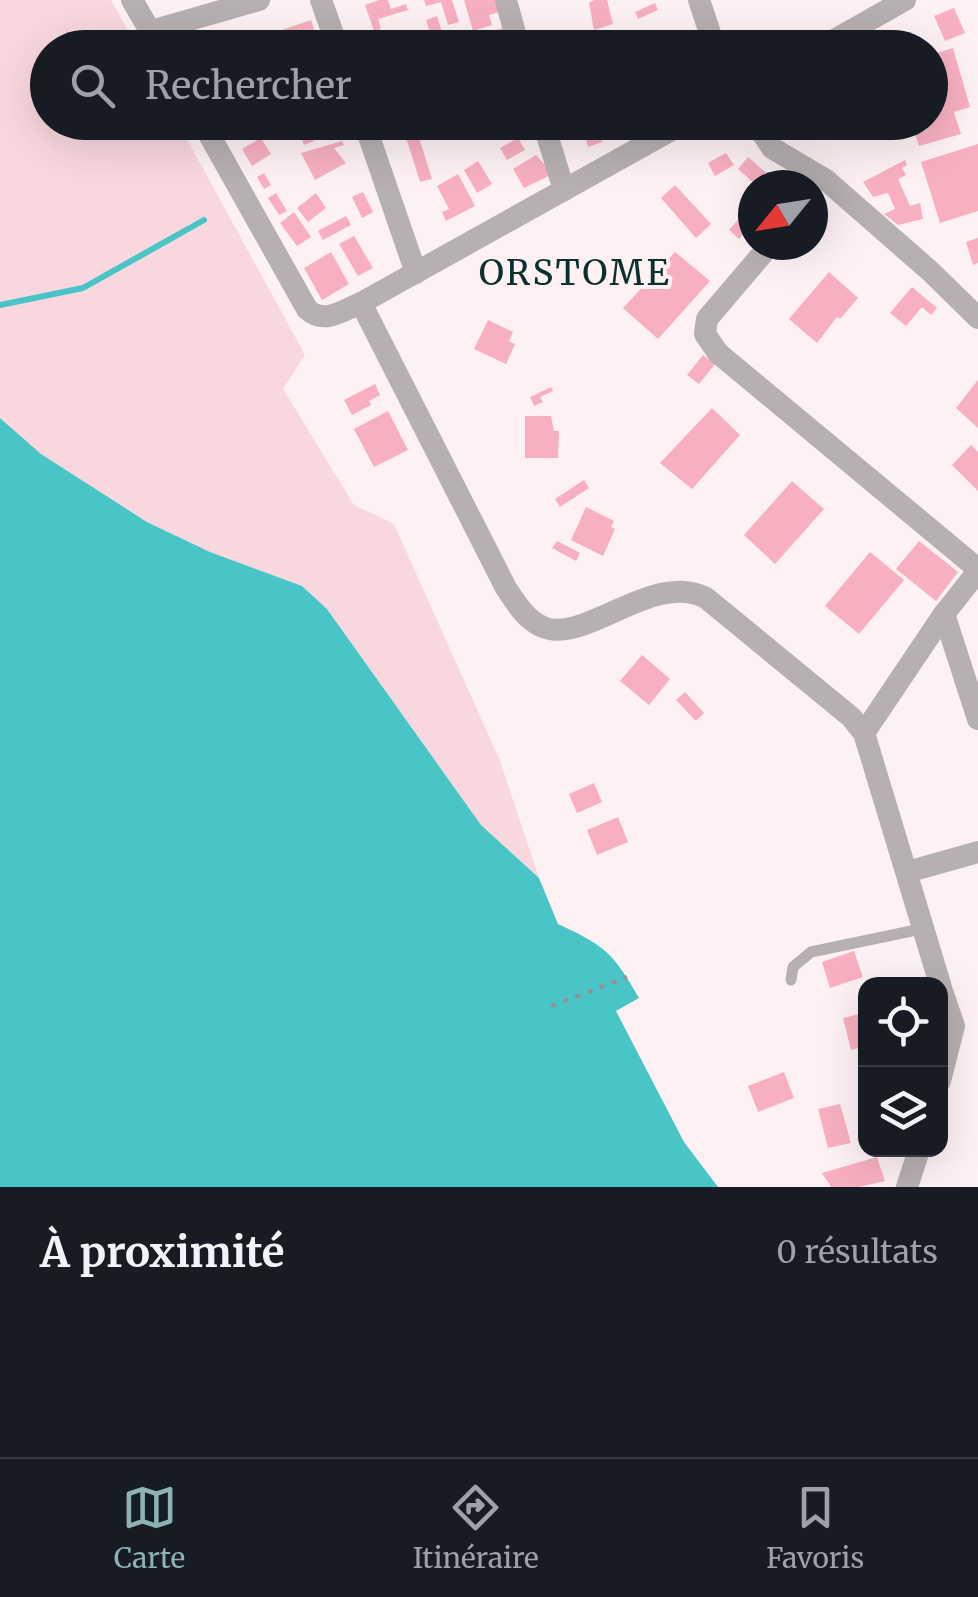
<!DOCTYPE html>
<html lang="fr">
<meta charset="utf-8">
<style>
body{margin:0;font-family:Merriweather,serif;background:#20242c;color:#f1f3f6}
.controls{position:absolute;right:30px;bottom:30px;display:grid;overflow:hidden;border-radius:20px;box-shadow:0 10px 40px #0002}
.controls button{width:90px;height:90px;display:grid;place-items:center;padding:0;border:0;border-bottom:2px solid #363941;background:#171b24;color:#f1f3f6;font:50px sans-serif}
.compass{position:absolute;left:738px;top:170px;width:90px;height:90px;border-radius:50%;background:#171b24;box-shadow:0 10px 40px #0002;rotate:240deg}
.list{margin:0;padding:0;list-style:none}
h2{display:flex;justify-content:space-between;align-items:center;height:130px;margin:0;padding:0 40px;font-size:42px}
h2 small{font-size:32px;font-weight:400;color:#9ea1a6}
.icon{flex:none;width:55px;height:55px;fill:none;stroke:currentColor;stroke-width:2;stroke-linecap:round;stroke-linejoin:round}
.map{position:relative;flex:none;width:978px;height:1187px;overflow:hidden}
.search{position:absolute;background:#171b24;box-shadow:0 10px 40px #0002;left:30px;right:30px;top:30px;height:110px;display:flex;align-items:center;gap:25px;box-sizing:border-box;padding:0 35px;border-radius:55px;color:#9ea1a6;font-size:38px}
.sheet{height:270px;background:#171b24}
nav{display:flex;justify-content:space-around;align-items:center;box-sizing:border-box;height:140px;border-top:2px solid #363941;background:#171b24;font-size:28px;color:#9ea1a6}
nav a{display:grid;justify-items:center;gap:5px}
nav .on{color:#8cb2b4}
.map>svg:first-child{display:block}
.green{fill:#f9d7de}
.water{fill:#49c5c7}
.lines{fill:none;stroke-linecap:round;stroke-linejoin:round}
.stream{stroke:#49c5c7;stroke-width:6}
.building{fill:#f8b0c0}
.path{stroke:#998f91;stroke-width:4;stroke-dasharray:5 8;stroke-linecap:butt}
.service{stroke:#b7b0b1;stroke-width:11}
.minor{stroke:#b7b0b1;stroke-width:22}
.labels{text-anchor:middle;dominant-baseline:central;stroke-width:8;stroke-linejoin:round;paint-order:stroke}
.neighbourhood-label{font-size:35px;letter-spacing:2.5px;fill:#0c2f30;stroke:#fef1f3}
</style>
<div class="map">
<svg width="978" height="1187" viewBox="0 0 978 1187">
<rect width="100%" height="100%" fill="#fef1f3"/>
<polygon class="green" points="0,0 111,0 137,47 48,48 48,122 178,123 305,355 283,389 354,505 394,524 500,761 539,878 481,825 327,609 302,586 210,552 147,522 41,454 0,418"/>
<path class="water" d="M 0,418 L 41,454 L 147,522 L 210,552 L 302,586 L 327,609 L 481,825 L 539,878 L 558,924 C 605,946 613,952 639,998 L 616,1011 L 684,1142 L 718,1187 L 0,1187 Z"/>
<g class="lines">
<polyline class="stream" points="0,305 83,288 204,220"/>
</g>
<g class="building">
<polygon points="379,0 388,0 391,9 406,4 408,10 378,19 381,29 374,31 365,5"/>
<polygon points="424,0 452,0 459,22 448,25 441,2 426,6"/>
<polygon points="464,0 495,0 499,12 489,15 492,25 473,31"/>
<polygon points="594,0 607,0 613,24 594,30 589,3"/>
<polygon points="655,3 658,10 638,19 635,12"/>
<polygon points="954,8 965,33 945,41 934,16"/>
<polygon points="437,16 442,32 431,36 426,20"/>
<polygon points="311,20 318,41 298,48 229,48"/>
<polygon points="503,28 506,40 467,48 464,39"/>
<polygon points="612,30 617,47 586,48 583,40"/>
<polygon points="392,35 396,48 381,48 379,39"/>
<polygon points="566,35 570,48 546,48 544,42"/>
<polygon points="685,38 687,48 661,48 661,47"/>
<polygon points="953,48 970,107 954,112 961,134 919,146 915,134 927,130 925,122 930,122 930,55"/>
<polygon points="302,122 321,123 309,127 314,141 304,145 296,125"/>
<polygon points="330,122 339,122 342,132 335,135"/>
<polygon points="581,122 594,122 602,142 588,147"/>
<polygon points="607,122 634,122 613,134"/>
<polygon points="415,125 432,179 420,182 403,128"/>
<polygon points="261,138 271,154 252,166 242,149"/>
<polygon points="518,138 525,150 507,160 500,148"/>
<polygon points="342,141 344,145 334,148 346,163 315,180 301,153"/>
<polygon points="978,144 978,211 940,223 921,162"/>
<polygon points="726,153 734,165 715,176 708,163"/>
<polygon points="536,155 553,174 524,188 513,169"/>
<polygon points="748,157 772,178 766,185 756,185 738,169"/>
<polygon points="905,160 907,165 902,168 906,175 898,179 910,206 920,203 923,219 898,225 884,214 895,209 888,193 873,197 863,182"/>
<polygon points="478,161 492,184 477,193 464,170"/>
<polygon points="264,173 271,185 264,189 257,177"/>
<polygon points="458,174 475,206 446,221 442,212 449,209 437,186"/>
<polygon points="675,185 711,224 696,238 661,198"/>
<polygon points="363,192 373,212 362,218 352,197"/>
<polygon points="276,193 287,211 279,215 268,198"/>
<polygon points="316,193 326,208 308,222 297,208"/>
<polygon points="753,203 753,223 739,239 729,230"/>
<polygon points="294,212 311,237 297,246 280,223"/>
<polygon points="346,216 351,225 323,240 318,231"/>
<polygon points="354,236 373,268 358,276 339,244"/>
<polygon points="978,238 978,263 973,265 966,242"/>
<polygon points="331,252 349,284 322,300 304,268"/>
<polygon points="675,252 710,281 658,339 623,308"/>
<polygon points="829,272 858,298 840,319 837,317 817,343 789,319"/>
<polygon points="912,287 937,308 931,315 922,307 906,326 890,313"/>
<polygon points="488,320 513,332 509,341 515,344 506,364 474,349"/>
<polygon points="703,355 715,364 699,384 687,375"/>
<polygon points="978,380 978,428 956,408"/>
<polygon points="375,384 380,395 369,401 371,405 352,415 344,400"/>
<polygon points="551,387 553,391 540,397 543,402 534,406 530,397"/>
<polygon points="712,408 740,435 692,489 660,463"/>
<polygon points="388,411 408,450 374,467 354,429"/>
<polygon points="525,416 551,416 554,431 559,431 558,458 525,458"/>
<polygon points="971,445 978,452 978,491 952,465"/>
<polygon points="584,480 589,488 560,507 555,499"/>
<polygon points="792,481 824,509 775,564 744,535"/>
<polygon points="586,507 614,521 611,527 615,529 603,556 571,540"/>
<polygon points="557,541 580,553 576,561 552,548"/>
<polygon points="919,541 958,572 936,601 896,569"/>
<polygon points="870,552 904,580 859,634 825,606"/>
<polygon points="642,655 670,679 649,705 620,681"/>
<polygon points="685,692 704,713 696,721 676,700"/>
<polygon points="594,783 602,802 577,813 569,794"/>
<polygon points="618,817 628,842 597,855 587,830"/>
<polygon points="854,951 863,977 830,988 822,962"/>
<polygon points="863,1013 866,1046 851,1050 843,1018"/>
<polygon points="784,1072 794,1098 758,1112 748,1086"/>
<polygon points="840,1104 851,1143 828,1148 818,1109"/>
<polygon points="881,1150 902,1150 901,1156 880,1155"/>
<polygon points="877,1157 885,1181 859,1187 831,1187 822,1173"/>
</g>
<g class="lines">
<polyline class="path" points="551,1006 627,977"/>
<polyline class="service" points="791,980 793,967 811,952 921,929"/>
<g class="minor">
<polyline points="132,0 160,48"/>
<polyline points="321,0 338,48"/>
<polyline points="506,0 519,48"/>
<polyline points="699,0 715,48"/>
<polyline points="151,31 259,0"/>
<polyline points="820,48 905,0"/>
<path d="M 202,122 L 307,309 C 324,325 342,311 361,303 L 686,122"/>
<polyline points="364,122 416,273"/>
<polyline points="543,122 564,190"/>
<polyline points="755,122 772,148 826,180 930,271 978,318"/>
<polyline points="770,245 707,319 705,334 718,353 978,569"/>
<path d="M 361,303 L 506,588 C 516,603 526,620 543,627 C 584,645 654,570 706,598 L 851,717 L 864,733 L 940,984"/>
<polyline points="944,614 978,719"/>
<polyline points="864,733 944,614 978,571"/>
<polyline points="907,872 978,852"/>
<polyline points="940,985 954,1026 940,1081"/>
<polyline points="907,1187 919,1150"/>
</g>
</g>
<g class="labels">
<g class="neighbourhood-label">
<text x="575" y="273">ORSTOME</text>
</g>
</g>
</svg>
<div class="controls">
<button><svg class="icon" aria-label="locate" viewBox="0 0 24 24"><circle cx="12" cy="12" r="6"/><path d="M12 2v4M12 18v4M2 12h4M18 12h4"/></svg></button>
<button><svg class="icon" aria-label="layers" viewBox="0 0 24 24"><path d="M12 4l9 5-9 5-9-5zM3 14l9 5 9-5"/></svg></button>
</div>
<svg class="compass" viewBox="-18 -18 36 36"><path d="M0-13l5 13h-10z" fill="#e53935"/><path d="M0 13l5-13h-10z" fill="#9ea1a6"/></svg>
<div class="search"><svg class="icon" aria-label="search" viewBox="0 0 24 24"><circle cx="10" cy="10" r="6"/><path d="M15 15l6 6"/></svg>Rechercher</div>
</div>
<section class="sheet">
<h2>À proximité<small>0 résultats</small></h2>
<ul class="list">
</ul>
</section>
<nav>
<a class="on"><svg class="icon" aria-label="map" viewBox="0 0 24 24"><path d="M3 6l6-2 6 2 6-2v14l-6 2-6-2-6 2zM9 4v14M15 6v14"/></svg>Carte</a>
<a><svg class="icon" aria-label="directions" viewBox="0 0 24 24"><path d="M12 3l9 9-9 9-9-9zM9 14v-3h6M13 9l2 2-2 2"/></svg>Itinéraire</a>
<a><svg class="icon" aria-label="saved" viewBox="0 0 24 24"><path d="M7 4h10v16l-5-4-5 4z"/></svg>Favoris</a>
</nav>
